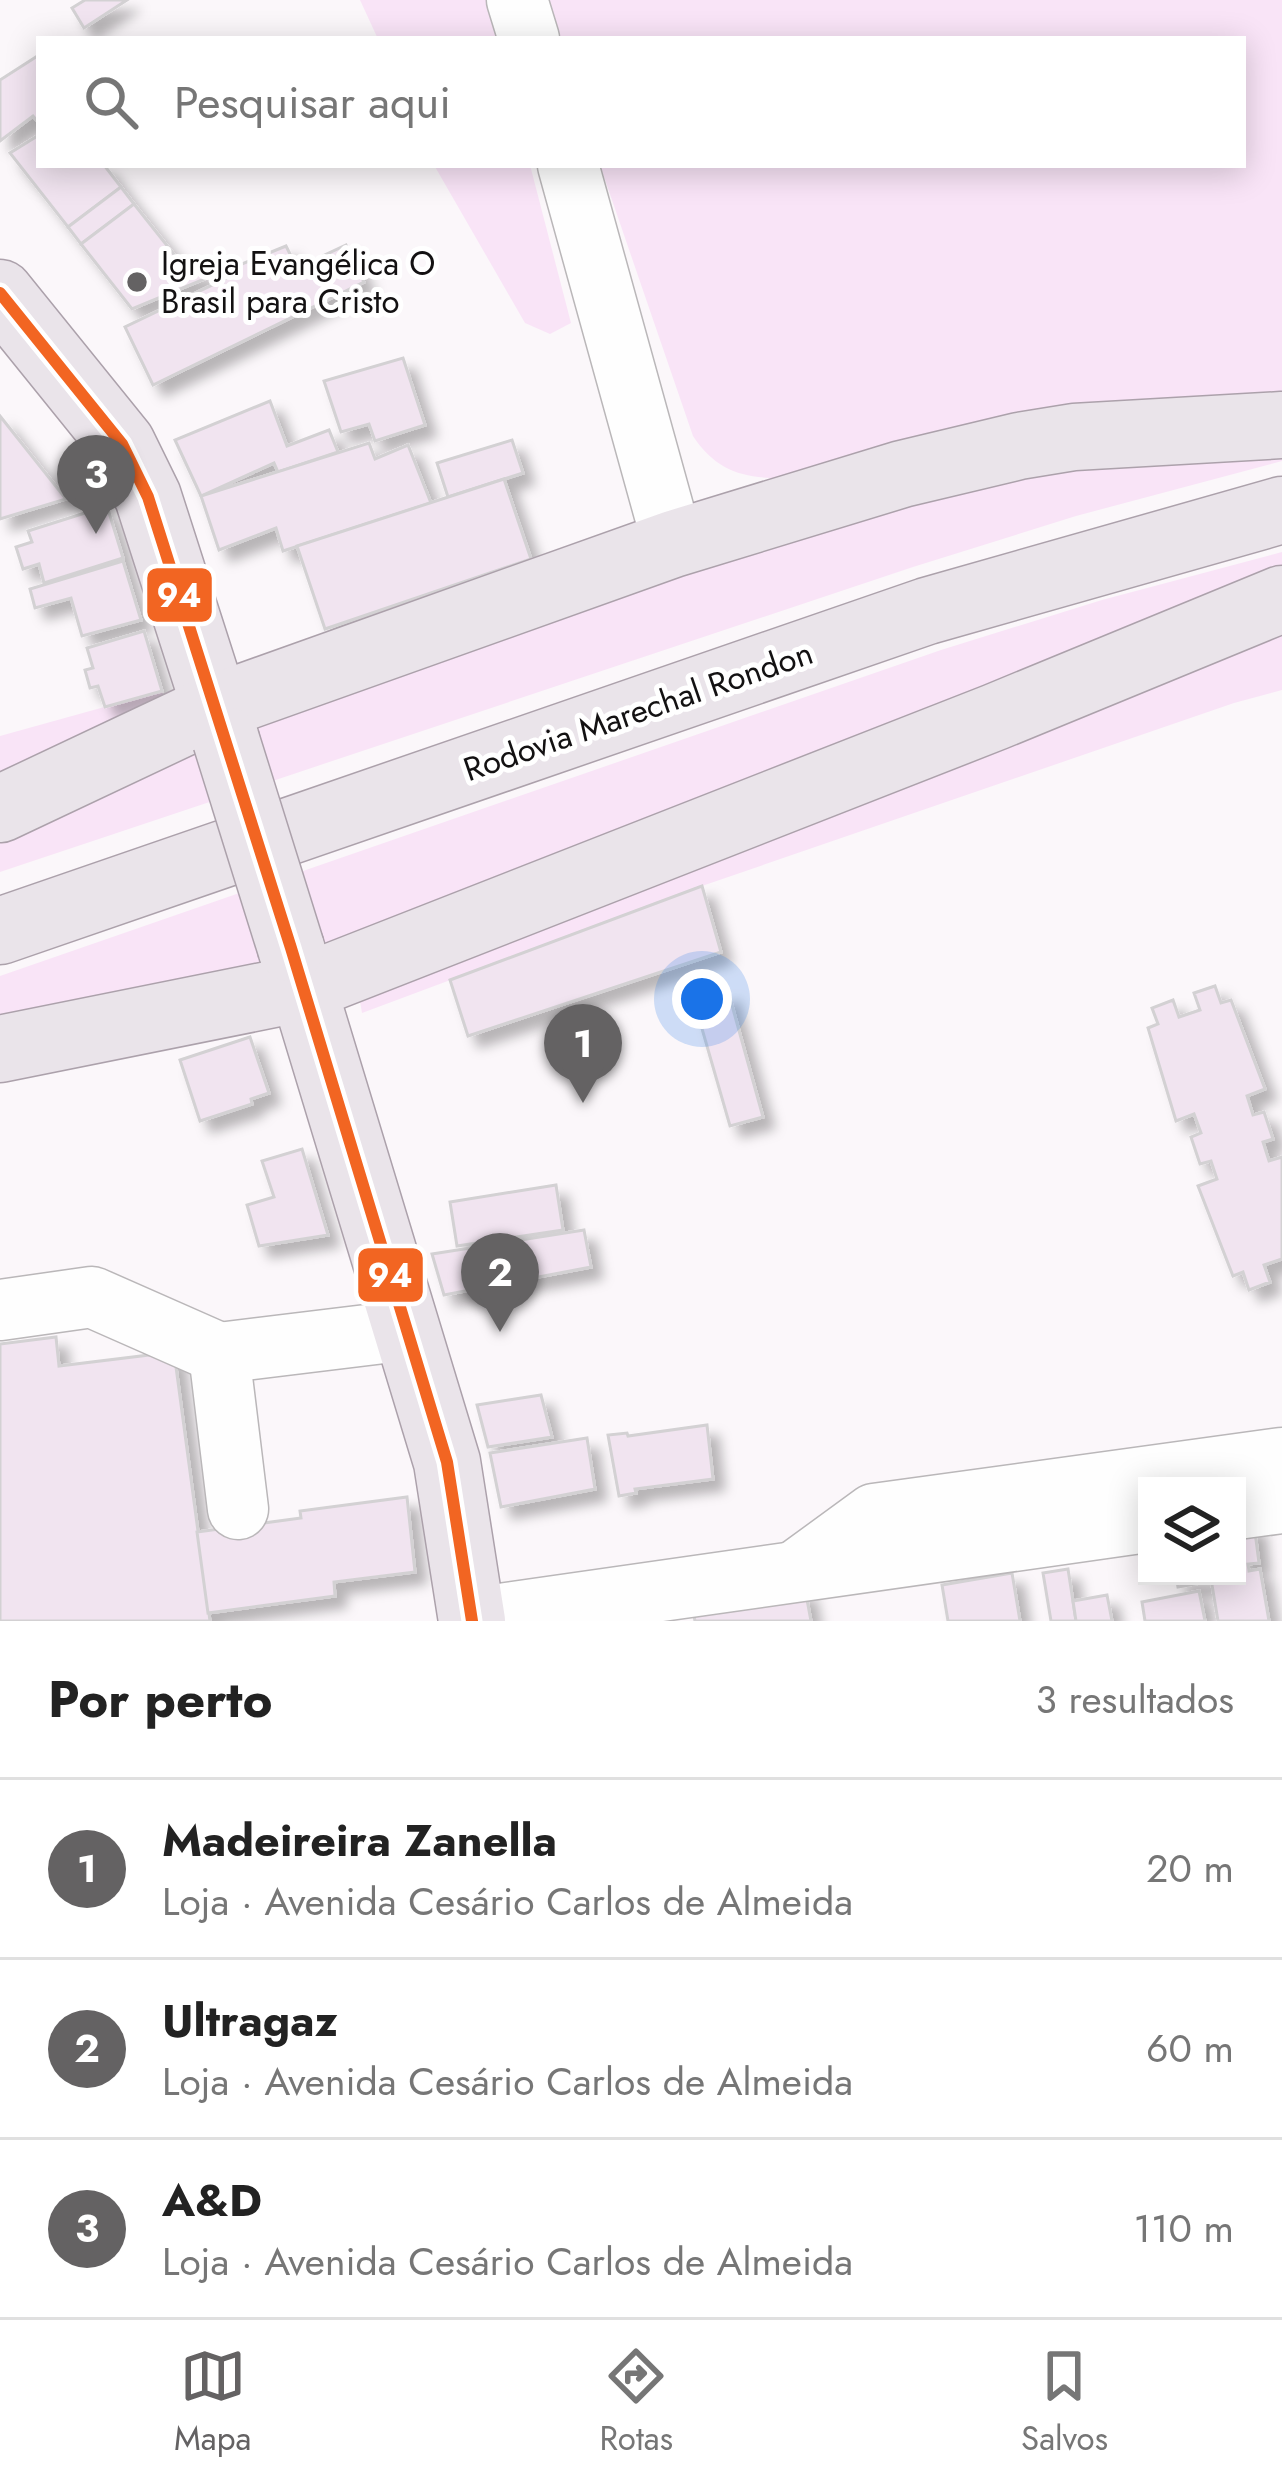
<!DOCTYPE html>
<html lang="pt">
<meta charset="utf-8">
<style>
body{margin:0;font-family:Jost,sans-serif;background:#f6f6f6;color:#222}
.controls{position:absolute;right:36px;bottom:36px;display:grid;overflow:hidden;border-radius:0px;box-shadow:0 6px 30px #0003}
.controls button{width:108px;height:108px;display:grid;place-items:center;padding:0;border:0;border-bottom:3px solid #e0e0e0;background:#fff;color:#222;font:60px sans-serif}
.you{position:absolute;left:702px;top:999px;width:42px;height:42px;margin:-30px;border:9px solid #fff;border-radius:50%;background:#1a73e8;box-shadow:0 0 0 18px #1a73e833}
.badge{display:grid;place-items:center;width:78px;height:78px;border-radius:50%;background:#646263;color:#fff;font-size:39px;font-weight:700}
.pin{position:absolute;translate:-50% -99px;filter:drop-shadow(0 3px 6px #0008)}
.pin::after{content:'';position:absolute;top:63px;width:42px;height:36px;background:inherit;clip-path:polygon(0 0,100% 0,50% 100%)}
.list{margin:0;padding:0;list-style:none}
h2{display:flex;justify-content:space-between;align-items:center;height:156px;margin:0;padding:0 48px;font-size:51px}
h2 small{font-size:39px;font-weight:400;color:#767676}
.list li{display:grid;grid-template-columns:78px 1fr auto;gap:36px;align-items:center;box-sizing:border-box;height:180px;padding:0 48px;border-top:3px solid #e0e0e0}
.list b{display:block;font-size:45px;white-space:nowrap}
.list p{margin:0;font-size:39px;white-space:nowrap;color:#767676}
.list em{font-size:39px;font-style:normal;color:#767676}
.icon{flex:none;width:66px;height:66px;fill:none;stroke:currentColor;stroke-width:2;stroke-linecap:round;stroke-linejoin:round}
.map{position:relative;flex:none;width:1282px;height:1621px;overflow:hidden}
.search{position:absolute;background:#fff;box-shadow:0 6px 30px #0003;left:36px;right:36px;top:36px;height:132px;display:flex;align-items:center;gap:30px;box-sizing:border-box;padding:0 42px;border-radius:0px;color:#767676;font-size:45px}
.sheet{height:696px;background:#fff}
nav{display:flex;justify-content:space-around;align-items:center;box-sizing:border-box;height:168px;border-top:3px solid #e0e0e0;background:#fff;font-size:33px;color:#767676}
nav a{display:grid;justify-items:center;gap:6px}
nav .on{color:#646263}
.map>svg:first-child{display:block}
.green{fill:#f9e4f7}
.building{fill:#f1e4f0;stroke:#d3d1d3;stroke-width:3;filter:url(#shadow)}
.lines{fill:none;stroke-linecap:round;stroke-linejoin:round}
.minor-casing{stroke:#bab7b9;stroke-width:63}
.major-casing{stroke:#aca1ab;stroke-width:69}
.minor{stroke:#fefefe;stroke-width:60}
.major{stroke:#eae4ea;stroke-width:66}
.major-bridge-casing{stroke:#aca1ab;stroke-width:69;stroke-linecap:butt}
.major-bridge{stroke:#eae4ea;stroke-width:66}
.bus-1-casing{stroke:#fff;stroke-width:21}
.bus-1{stroke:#f26522;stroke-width:12}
.poi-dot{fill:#646263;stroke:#fff;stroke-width:4.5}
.labels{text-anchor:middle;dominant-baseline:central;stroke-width:10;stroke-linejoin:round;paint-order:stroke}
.poi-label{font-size:33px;fill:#131112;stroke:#fff;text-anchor:start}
.street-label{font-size:33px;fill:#131112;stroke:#fff}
.line-badge{stroke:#fff;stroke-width:4.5}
.badge-label{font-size:33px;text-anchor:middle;font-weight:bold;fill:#fff}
</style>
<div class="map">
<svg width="1282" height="1621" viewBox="0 0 1282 1621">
<defs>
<filter id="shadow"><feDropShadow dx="11" dy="11" stdDeviation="6" flood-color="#0004"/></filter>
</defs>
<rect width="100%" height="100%" fill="#fbf7fa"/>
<g class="green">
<path d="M 360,0 L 1282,0 L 1282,403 L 785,478 C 744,479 716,471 693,436 L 600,165 L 1243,165 L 1243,39 L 378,39 Z"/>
<polygon points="434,165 530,165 571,323 550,334 525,323"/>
<polygon points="1282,446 1282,461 1076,516 913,567 0,872 0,826 253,722 790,532 1001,473"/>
<polygon points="1282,552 1282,584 351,957 263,964 0,1033 0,976 941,650 1102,600"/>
<polygon points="1282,619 1282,690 1234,703 702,886 362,1013 357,984"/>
<polygon points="162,691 165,701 0,787 0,736"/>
</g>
<g class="building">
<polygon points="85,0 127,0 84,28 72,8"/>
<polygon points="39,55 39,123 33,116 0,141 0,80"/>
<polygon points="39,135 39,165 104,165 121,187 68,227 10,153"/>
<polygon points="121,187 134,204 81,244 68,227"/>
<polygon points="134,204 188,272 197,266 207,278 132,309 81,244"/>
<polygon points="346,245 364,282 153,385 125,327 235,274 232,268 286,246 297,268"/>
<polygon points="403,358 425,425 375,441 369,424 341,432 324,381"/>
<polygon points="270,401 287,446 329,430 338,452 278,472 274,463 201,496 175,440"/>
<polygon points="0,416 66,499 0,519"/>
<polygon points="512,440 523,473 448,497 437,463"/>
<polygon points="369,443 375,459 408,445 431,503 283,551 276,528 219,550 201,496"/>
<polygon points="504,479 531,559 325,629 297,546"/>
<polygon points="107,506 123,558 44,583 39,564 23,569 16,547 32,542 28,531"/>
<polygon points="123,561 141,620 82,636 71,598 35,608 30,589"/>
<polygon points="144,631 162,691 105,707 98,686 90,688 85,670 93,668 87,648"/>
<polygon points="702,886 721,952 468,1036 450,980"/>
<polygon points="1215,986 1221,1003 1231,1000 1265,1089 1247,1096 1253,1115 1264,1112 1273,1139 1263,1142 1269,1161 1282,1157 1282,1259 1264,1265 1270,1282 1249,1290 1243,1272 1233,1276 1198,1186 1217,1179 1211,1161 1200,1164 1191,1137 1201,1133 1194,1114 1176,1121 1148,1028 1158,1024 1152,1008 1173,1000 1179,1017 1200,1010 1194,993"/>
<polygon points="728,991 763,1117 730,1126 694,1001"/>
<polygon points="250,1037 269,1093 251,1099 252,1104 200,1121 180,1060"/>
<polygon points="302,1149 328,1235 259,1246 247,1205 274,1197 262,1161"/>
<polygon points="556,1185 563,1230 457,1246 450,1202"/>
<polygon points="584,1230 591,1267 444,1295 432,1254"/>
<polygon points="56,1337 59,1366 174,1352 210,1621 0,1621 0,1344"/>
<polygon points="541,1395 552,1437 488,1447 477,1405"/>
<polygon points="707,1425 713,1479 635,1489 636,1493 619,1496 608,1435 627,1433 628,1436"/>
<polygon points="587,1438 595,1489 501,1507 490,1453"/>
<polygon points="407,1497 415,1572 334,1582 335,1596 208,1613 197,1532 301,1518 300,1511"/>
<polygon points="1254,1524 1259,1563 1248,1564 1249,1571 1260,1569 1269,1621 1218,1621 1211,1579 1205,1581 1205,1576 1237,1576 1237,1527"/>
<polygon points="1068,1569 1076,1621 1051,1621 1043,1573"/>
<polygon points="1012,1573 1020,1621 948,1621 942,1585"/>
<polygon points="1176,1576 1205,1576 1206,1582 1178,1587"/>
<polygon points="805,1589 811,1621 695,1621 692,1605"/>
<polygon points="1199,1591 1205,1621 1145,1621 1142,1602"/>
<polygon points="1107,1595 1112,1621 1076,1621 1073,1601"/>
</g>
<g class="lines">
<g class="minor-casing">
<g id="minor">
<polyline points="517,0 529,39"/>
<polyline points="568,165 673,544"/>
<polyline points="0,1310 92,1297 219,1353"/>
<polyline points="238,1509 219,1353 408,1330"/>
<polyline points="1237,1509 1282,1503"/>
<polyline points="800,1568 874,1514 1282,1458"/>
<polyline points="471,1618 1147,1522"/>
</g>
</g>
<g class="major-casing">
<g id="major">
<polyline points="0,293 122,444 148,497 226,740"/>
<polyline points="0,809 216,707 673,544 902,474 1019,446 1074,437 1282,425"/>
<polyline points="0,931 927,611 1282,510"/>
<polyline points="291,948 447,1462 472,1621"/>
<polyline points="0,1049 303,988 995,717 1282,599"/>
</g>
</g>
<use href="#minor" class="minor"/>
<use href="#major" class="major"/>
<g class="major-bridge-casing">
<polyline id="major-bridge" points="226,740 291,948"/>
</g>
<use href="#major-bridge" class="major-bridge"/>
<g class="bus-1-casing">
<polyline id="bus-1" points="0,293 122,444 148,497 291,948 447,1462 472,1621"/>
</g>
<use href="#bus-1" class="bus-1"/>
</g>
<circle class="poi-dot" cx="137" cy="282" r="12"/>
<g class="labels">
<g class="poi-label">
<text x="161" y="263">Igreja Evangélica O<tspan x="161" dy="38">Brasil para Cristo</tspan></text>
</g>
<g class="street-label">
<text transform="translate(638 711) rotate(-19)">Rodovia Marechal Rondon</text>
</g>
</g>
<g class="line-badge">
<rect x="145" y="566" width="69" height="58" rx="12" fill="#f26522"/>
<rect x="356" y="1246" width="69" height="58" rx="12" fill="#f26522"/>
</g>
<g class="badge-label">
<text x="179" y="607">94</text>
<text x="390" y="1287">94</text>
</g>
</svg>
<div class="controls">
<button><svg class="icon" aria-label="layers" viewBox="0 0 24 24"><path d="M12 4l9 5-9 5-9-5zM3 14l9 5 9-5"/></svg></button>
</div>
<div class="you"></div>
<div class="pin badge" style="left:583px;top:1103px">1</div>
<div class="pin badge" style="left:500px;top:1332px">2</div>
<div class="pin badge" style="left:96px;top:534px">3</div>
<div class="search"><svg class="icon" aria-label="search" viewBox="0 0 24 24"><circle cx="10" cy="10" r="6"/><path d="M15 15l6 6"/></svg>Pesquisar aqui</div>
</div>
<section class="sheet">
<h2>Por perto<small>3 resultados</small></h2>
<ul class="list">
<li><span class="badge">1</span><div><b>Madeireira Zanella</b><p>Loja · Avenida Cesário Carlos de Almeida</p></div><em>20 m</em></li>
<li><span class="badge">2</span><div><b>Ultragaz</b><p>Loja · Avenida Cesário Carlos de Almeida</p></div><em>60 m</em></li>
<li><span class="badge">3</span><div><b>A&amp;D</b><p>Loja · Avenida Cesário Carlos de Almeida</p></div><em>110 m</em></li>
</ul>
</section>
<nav>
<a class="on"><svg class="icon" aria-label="map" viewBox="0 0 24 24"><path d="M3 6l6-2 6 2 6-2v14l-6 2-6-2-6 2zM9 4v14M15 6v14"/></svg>Mapa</a>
<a><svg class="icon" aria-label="directions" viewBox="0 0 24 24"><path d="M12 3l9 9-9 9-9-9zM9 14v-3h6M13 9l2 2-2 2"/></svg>Rotas</a>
<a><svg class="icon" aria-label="saved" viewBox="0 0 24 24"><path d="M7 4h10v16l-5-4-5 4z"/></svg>Salvos</a>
</nav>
